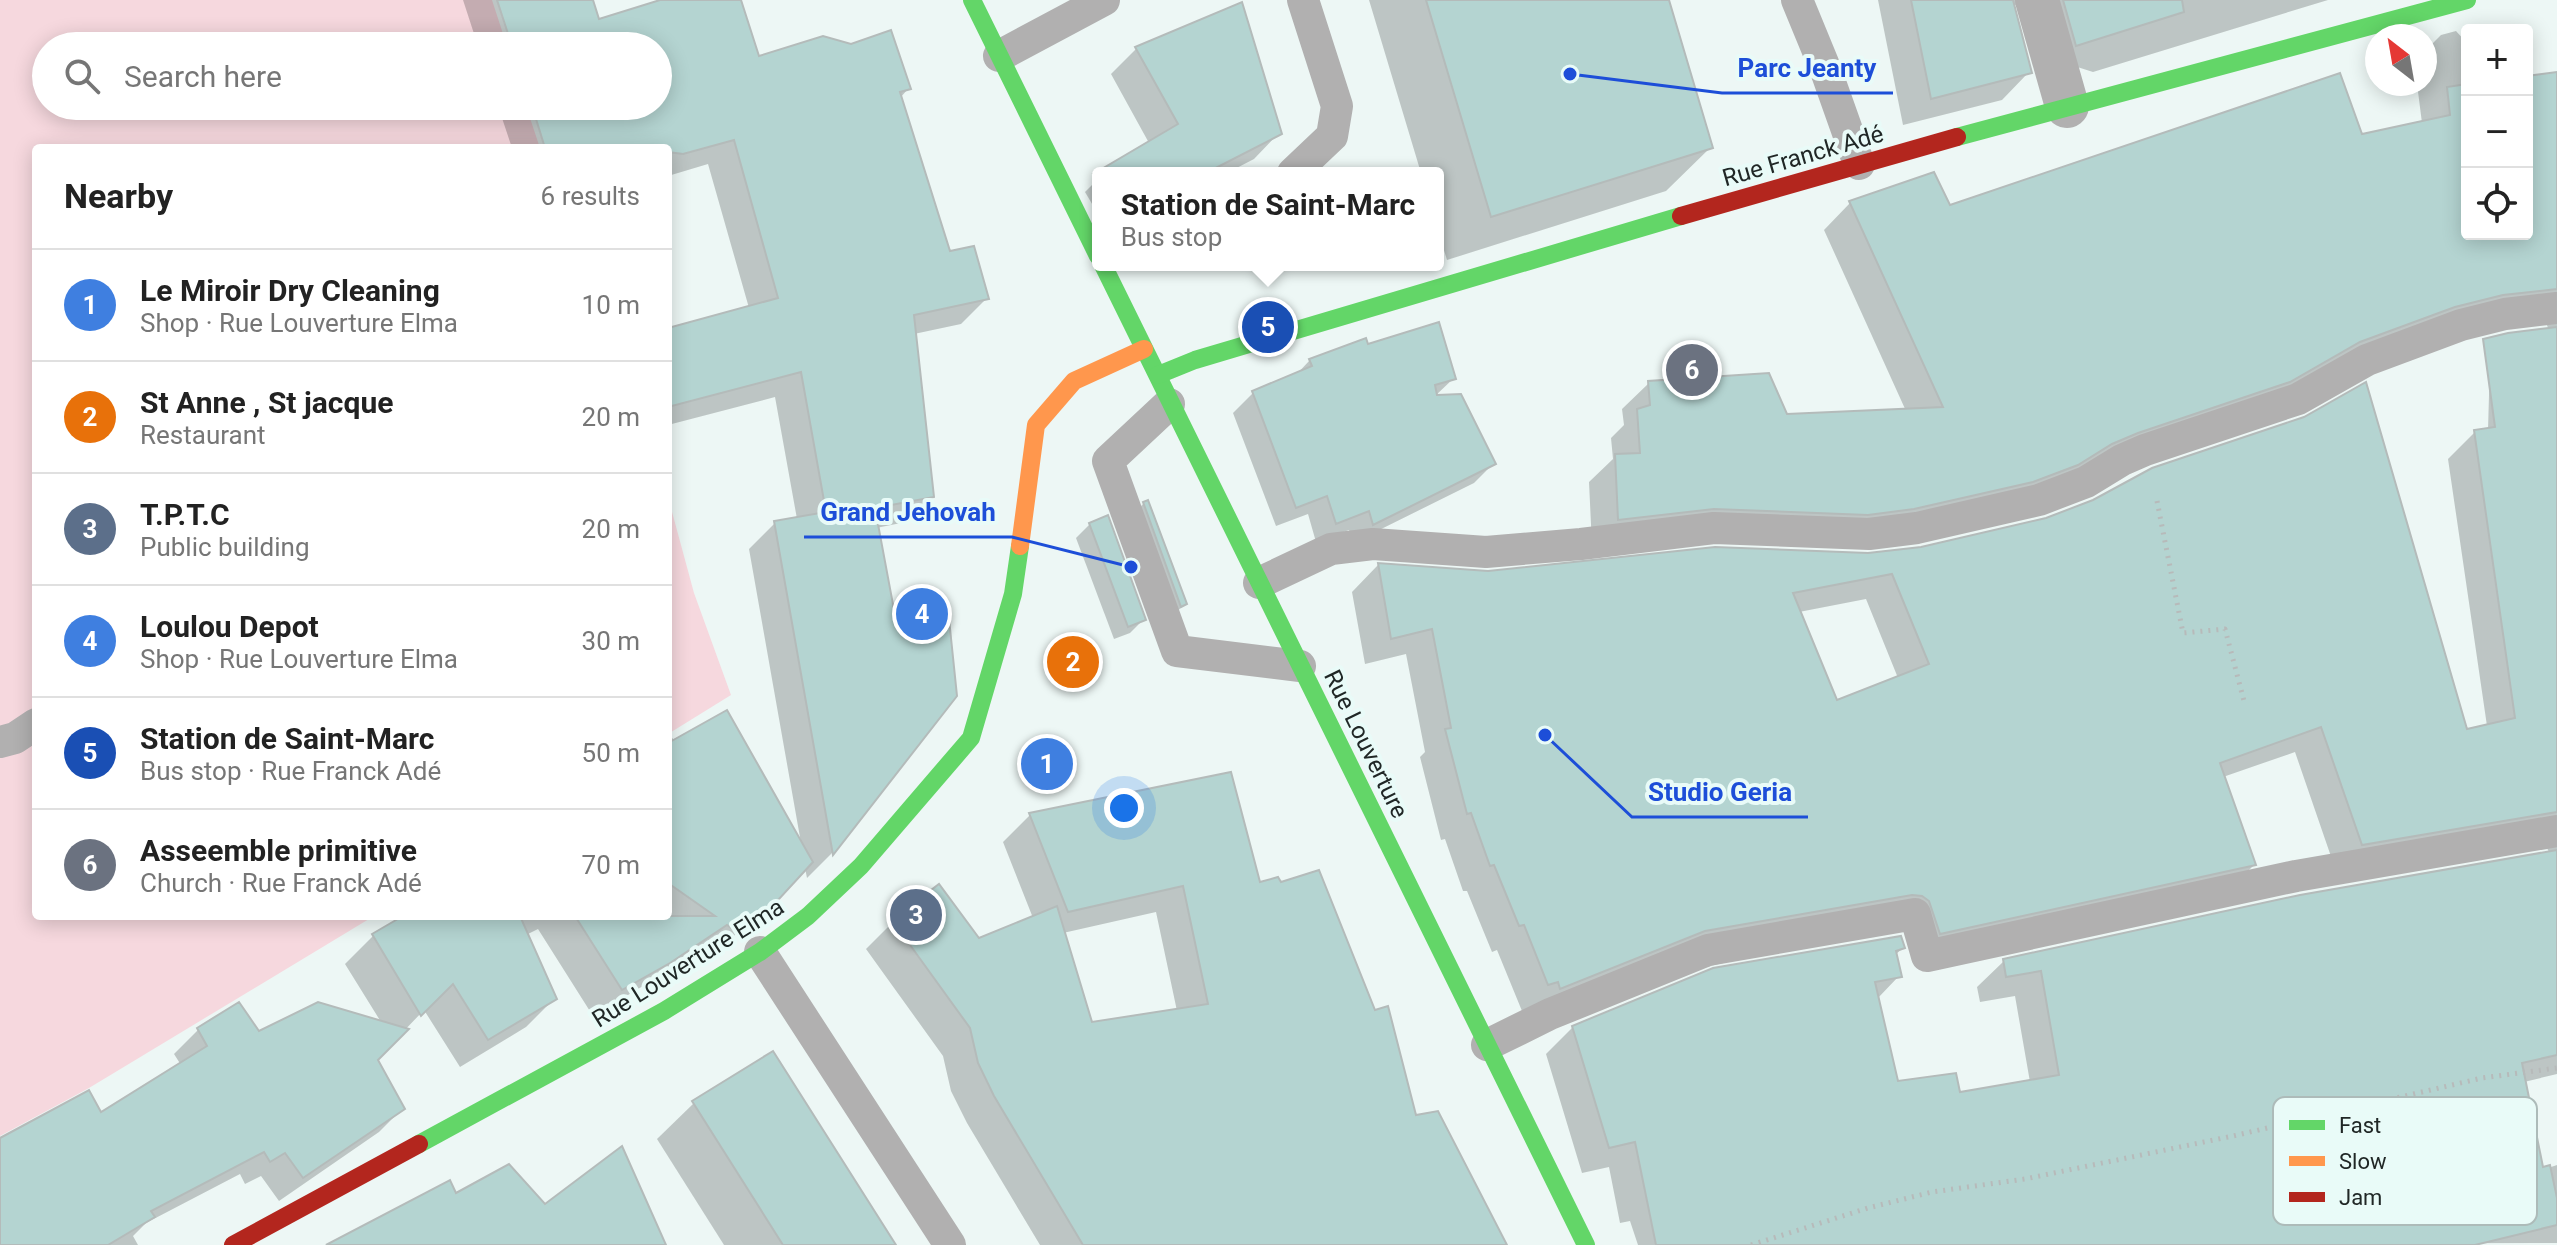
<!DOCTYPE html>
<meta charset="utf-8">
<style>
body{margin:0;font-family:Roboto,sans-serif;background:#f6f6f6;color:#222}
.controls{position:absolute;right:24px;top:24px;display:grid;overflow:hidden;border-radius:8px;box-shadow:0 4px 20px #0003}
.controls button{width:72px;height:72px;display:grid;place-items:center;padding:0;border:0;border-bottom:2px solid #e0e0e0;background:#fff;color:#222;font:40px sans-serif}
.compass{position:absolute;left:2365px;top:24px;width:72px;height:72px;border-radius:50%;background:#fff;box-shadow:0 4px 20px #0003;rotate:329deg}
.you{position:absolute;left:1124px;top:808px;width:28px;height:28px;margin:-20px;border:6px solid #fff;border-radius:50%;background:#1a73e8;box-shadow:0 0 0 12px #1a73e833}
.badge{display:grid;place-items:center;width:52px;height:52px;border-radius:50%;background:#68706e;color:#fff;font-size:26px;font-weight:700}
.pin{position:absolute;translate:-50% -50%;border:4px solid #fff;box-shadow:0 2px 8px #0006}
.popup{position:absolute;left:1092px;top:167px;width:352px;height:104px;box-sizing:border-box;display:grid;place-content:center;border-radius:8px;background:#fff;filter:drop-shadow(0 2px 6px #0005);font-size:26px;white-space:nowrap;color:#767676}
.popup b{font-size:30px;color:#222}
.popup::after{content:'';position:absolute;left:50%;top:100%;margin-left:-16px;border:16px solid transparent;border-top-color:#fff}
.list{margin:0;padding:0;list-style:none}
h2{display:flex;justify-content:space-between;align-items:center;height:104px;margin:0;padding:0 32px;font-size:34px}
h2 small{font-size:26px;font-weight:400;color:#767676}
.list li{display:grid;grid-template-columns:52px 1fr auto;gap:24px;align-items:center;box-sizing:border-box;height:112px;padding:0 32px;border-top:2px solid #e0e0e0}
.list b{display:block;font-size:30px;white-space:nowrap}
.list p{margin:0;font-size:26px;white-space:nowrap;color:#767676}
.list em{font-size:26px;font-style:normal;color:#767676}
.icon{flex:none;width:44px;height:44px;fill:none;stroke:currentColor;stroke-width:2;stroke-linecap:round;stroke-linejoin:round}
.map{position:relative;flex:none;width:2557px;height:1245px;overflow:hidden}
.search{position:absolute;background:#fff;box-shadow:0 4px 20px #0003;left:32px;top:32px;width:640px;height:88px;display:flex;align-items:center;gap:20px;box-sizing:border-box;padding:0 28px;border-radius:44px;color:#767676;font-size:30px}
.panel{position:absolute;background:#fff;box-shadow:0 4px 20px #0003;left:32px;top:144px;width:640px;height:776px;border-radius:8px}
.map>svg:first-child{display:block}
.green{fill:#f6d8de}
.shadow{fill:#0003;fill-rule:evenodd}
.building{fill:#b4d4d1;stroke:#b4bbba;stroke-width:2;fill-rule:evenodd}
.lines{fill:none;stroke-linecap:round;stroke-linejoin:round}
.path{stroke:#b7baba;stroke-width:5;stroke-dasharray:2 6;stroke-linecap:butt}
.lane{stroke:#b1b0b0;stroke-width:32}
.street{stroke:#b1b0b0;stroke-width:44}
.fast{stroke:#63d668;stroke-width:18}
.slow{stroke:#ff974d;stroke-width:18}
.jam{stroke:#b3261e;stroke-width:18}
.labels{text-anchor:middle;dominant-baseline:central;stroke-width:8;stroke-linejoin:round;paint-order:stroke}
.street-label{font-size:24px;fill:#202726;stroke:#e9fbf8}
.key{fill:#e9fbf8;stroke:#adbbb9;stroke-width:2}
.key-label{font-size:22px;fill:#202726}
.leader{fill:none;stroke:#1d4ed8;stroke-width:3}
.callout-dot{fill:#1d4ed8;stroke:#e9fbf8;stroke-width:3}
.callout-label{font-size:26px;text-anchor:middle;font-weight:bold;fill:#1d4ed8;stroke:#e9fbf8;stroke-width:8;stroke-linejoin:round;paint-order:stroke}
</style>
<div class="map">
<svg width="2557" height="1245" viewBox="0 0 2557 1245">
<rect width="100%" height="100%" fill="#edf7f5"/>
<g class="green">
<polygon points="0,0 492,0 507,46 46,46 46,106 526,106 540,148 36,148 36,916 374,916 89,1088 0,1136"/>
<polygon points="668,497 694,593 731,695 668,734"/>
</g>
<g class="shadow">
<polygon points="463,0 591,0 598,22 667,0 739,0 757,59 908,89 900,98 948,254 987,298 961,324 914,334 932,496 906,522 876,528 895,629 955,695 831,854 807,878 805,868 748,926 705,956 693,948 673,968 593,1016 538,929 526,935 554,999 526,1027 460,1067 424,1010 376,1060 403,1108 379,1132 279,1201 261,1176 245,1184 240,1174 146,1223 133,1236 138,1245 0,1245 0,1140 100,1114 181,1065 174,1054 198,1030 239,1004 258,1034 381,1022 345,964 373,936 407,916 668,916 668,740 672,738 801,843 749,549 775,523 797,519 775,397 668,425 668,331 749,308 708,164 668,176 668,148 512,148 498,106 658,106 658,46 478,46"/>
<polygon points="1369,0 1667,0 1711,147 1666,191 1447,260 1438,231 1438,173 1421,173"/>
<polygon points="1878,0 2328,0 2093,72 2071,65 2027,10 2011,3 2029,72 2002,100 1903,125"/>
<path d="M 2456,31 L 2467,43 L 2467,234 L 2527,234 L 2527,78 L 2557,74 L 2557,1074 L 2524,1082 L 2542,1170 L 2557,1165 L 2557,1243 L 1638,1245 L 1630,1221 L 1620,1223 L 1609,1167 L 1582,1173 L 1546,1054 L 1573,1027 L 1903,948 L 1895,955 L 1899,976 L 1877,999 L 1896,1083 L 1958,1094 L 2030,1082 L 2015,996 L 1980,1002 L 1977,987 L 2004,961 L 2550,854 L 2546,846 L 2336,871 L 2295,752 L 2223,777 L 2254,865 L 2228,891 L 1914,959 L 1903,928 L 1895,922 L 1522,1011 L 1497,950 L 1492,952 L 1467,891 L 1463,891 L 1445,839 L 1441,840 L 1420,757 L 1425,752 L 1406,654 L 1365,664 L 1352,592 L 1378,565 L 1488,573 L 1869,555 L 2465,731 L 2487,726 L 2448,459 L 2475,432 L 2488,430 L 2490,360 L 2549,330 L 2546,323 L 2537,316 L 2262,407 L 2005,508 L 1592,546 L 1589,482 L 1613,459 L 1611,438 L 1624,425 L 1622,409 L 1649,383 L 1786,416 L 1906,411 L 1824,230 L 1850,203 L 1948,208 L 2422,123 L 2417,84 L 2425,84 L 2425,51 L 2441,35 ZM 1866,599 L 1898,678 L 1836,702 L 1799,612 Z"/>
<polygon points="1136,49 1279,133 1254,159 1227,173 1104,173 1149,143 1111,74"/>
<polygon points="1098,179 1098,214 1085,192"/>
<polygon points="1367,347 1454,378 1434,397 1494,463 1474,483 1353,543 1349,530 1316,542 1308,514 1276,526 1233,413 1253,393 1295,376 1310,360"/>
<polygon points="1144,503 1185,604 1171,617 1131,517"/>
<polygon points="1090,524 1143,620 1130,633 1114,639 1076,538"/>
<path d="M 1030,815 L 1259,885 L 1415,1117 L 1505,1245 L 1040,1245 L 967,1123 L 951,1091 L 943,1056 L 866,949 L 893,922 L 939,887 L 978,940 L 1033,918 L 1003,842 ZM 1156,912 L 1177,1011 L 1091,1024 L 1063,933 Z"/>
<polygon points="694,1103 893,1245 724,1245 657,1139"/>
</g>
<g class="building">
<polygon points="497,0 593,0 599,19 660,0 741,0 759,56 823,36 851,44 891,30 911,89 900,92 950,251 974,246 989,299 914,315 934,497 875,508 897,626 949,619 957,696 833,855 774,521 826,512 801,372 668,407 668,328 778,298 734,140 683,154 668,152 668,148 545,148 532,106 658,106 658,46 512,46"/>
<polygon points="1426,0 1669,0 1713,148 1491,217"/>
<polygon points="1911,0 2013,0 2032,73 1931,99"/>
<polygon points="2063,0 2182,0 2184,12 2076,46"/>
<polygon points="1242,2 1282,134 1206,173 1095,173 1178,124 1135,47"/>
<polygon points="2557,72 2557,289 2503,295 2455,307 2360,342 2290,382 2138,433 2112,444 2078,465 2033,482 1914,509 1868,515 1714,509 1618,520 1615,454 1640,453 1637,409 1650,405 1648,381 1769,373 1787,414 1943,407 1849,201 1934,172 1950,205 2340,73 2362,134 2450,115 2447,87 2467,84 2467,234 2527,234 2527,76"/>
<polygon points="1439,322 1456,379 1435,385 1437,395 1461,394 1496,464 1373,525 1369,511 1336,524 1327,496 1296,508 1252,391 1312,366 1309,359 1366,338 1368,344"/>
<path d="M 2557,327 L 2557,812 L 2362,845 L 2321,727 L 2220,763 L 2256,865 L 1940,934 L 1929,901 L 1922,896 L 1912,895 L 1705,931 L 1560,989 L 1558,982 L 1548,985 L 1524,925 L 1519,926 L 1494,865 L 1490,866 L 1471,813 L 1467,814 L 1445,729 L 1451,728 L 1432,629 L 1391,639 L 1378,563 L 1488,571 L 1715,547 L 1868,553 L 1921,547 L 2046,518 L 2093,500 L 2152,468 L 2304,417 L 2366,382 L 2467,729 L 2515,718 L 2474,430 L 2495,427 L 2483,339 L 2508,333 ZM 1892,574 L 1929,664 L 1837,700 L 1793,593 Z"/>
<polygon points="1148,500 1187,604 1181,607 1143,502"/>
<polygon points="1108,515 1146,620 1128,627 1089,523"/>
<polygon points="727,710 813,862 779,899 734,930 727,925 670,963 622,990 575,916 715,916 668,883 668,743"/>
<polygon points="1231,772 1260,882 1278,877 1281,882 1319,870 1375,1010 1388,1006 1416,1115 1438,1111 1507,1245 1083,1245 994,1096 978,1063 970,1028 892,920 939,884 979,938 1057,906 1092,1022 1208,1004 1183,886 1068,912 1029,813"/>
<polygon points="2557,850 2557,1055 2522,1063 2543,1167 2550,1165 2557,1198 2557,1225 2475,1245 1656,1245 1635,1142 1609,1148 1572,1026 1713,968 1901,936 1905,948 1896,951 1902,977 1875,982 1898,1081 1956,1073 1960,1092 2059,1075 2041,971 2006,977 2003,959 2300,895"/>
<polygon points="403,916 520,916 557,999 488,1040 453,984 421,1016 372,934"/>
<polygon points="239,1002 259,1031 318,1002 409,1029 378,1060 405,1109 303,1178 285,1153 270,1162 264,1152 151,1211 155,1217 108,1245 0,1245 0,1138 89,1090 101,1112 207,1046 197,1028"/>
<polygon points="773,1051 896,1245 783,1245 692,1101"/>
<polygon points="622,1146 666,1245 326,1245 450,1180 456,1193 509,1164 545,1204"/>
</g>
<g class="lines">
<g class="path">
<polyline points="2157,501 2183,633 2225,629 2244,701"/>
<polyline points="1751,1245 1868,1208 1932,1192 2025,1179 2233,1136 2482,1078 2557,1068"/>
</g>
<g class="lane">
<polyline points="1797,0 1825,68 1859,164"/>
<polyline points="999,56 1104,0"/>
<polyline points="1293,173 1332,136 1337,106 1303,0"/>
<polyline points="1169,404 1108,461 1177,651 1300,666"/>
<polyline points="1259,583 1331,549 1373,544 1486,552 1581,544 1714,528 1869,534 1917,528 2039,500 2086,482 2122,460 2145,450 2298,399 2367,360 2461,325 2505,314 2557,308"/>
<polyline points="0,742 15,738 36,724"/>
<polyline points="760,952 950,1245"/>
<polyline points="1487,1045 1550,1014 1708,950 1915,914 1927,956 2296,876 2557,831"/>
</g>
<polyline class="street" points="2037,0 2067,106"/>
<g class="fast">
<polyline points="972,0 1098,256"/>
<polyline points="1957,137 2467,0"/>
<polyline points="1103,265 1586,1245"/>
<polyline points="1158,375 1195,360 1681,216"/>
<polyline points="419,1144 664,1011 760,952 808,916 861,866 971,738 1013,594 1020,546"/>
</g>
<polyline class="slow" points="1020,546 1036,425 1074,381 1144,349"/>
<g class="jam">
<polyline points="1681,216 1957,137"/>
<polyline points="233,1245 419,1144"/>
</g>
</g>
<g class="labels">
<g class="street-label">
<text transform="translate(1803 156) rotate(-16)">Rue Franck Adé</text>
<text transform="translate(1366 744) rotate(64)">Rue Louverture</text>
<text transform="translate(688 963) rotate(-32)">Rue Louverture Elma</text>
</g>
</g>
<rect x="2273" y="1097" width="264" height="128" rx="12" class="key"/>
<rect x="2289" y="1120" width="36" height="10" fill="#63d668"/>
<rect x="2289" y="1156" width="36" height="10" fill="#ff974d"/>
<rect x="2289" y="1192" width="36" height="10" fill="#b3261e"/>
<g class="key-label">
<text x="2339" y="1133">Fast</text>
<text x="2339" y="1169">Slow</text>
<text x="2339" y="1205">Jam</text>
</g>
<path class="leader" d="M1570 74L1722 93H1893M1131 567L1012 537H804M1545 735L1632 817H1808"/>
<g class="callout-dot">
<circle cx="1570" cy="74" r="8"/>
<circle cx="1131" cy="567" r="8"/>
<circle cx="1545" cy="735" r="8"/>
</g>
<g class="callout-label">
<text x="1807" y="77">Parc Jeanty</text>
<text x="908" y="521">Grand Jehovah</text>
<text x="1720" y="801">Studio Geria</text>
</g>
</svg>
<div class="controls">
<button>+</button>
<button>−</button>
<button><svg class="icon" aria-label="locate" viewBox="0 0 24 24"><circle cx="12" cy="12" r="6"/><path d="M12 2v4M12 18v4M2 12h4M18 12h4"/></svg></button>
</div>
<svg class="compass" viewBox="-18 -18 36 36"><path d="M0-13l5 13h-10z" fill="#e53935"/><path d="M0 13l5-13h-10z" fill="#767676"/></svg>
<div class="you"></div>
<div class="pin badge" style="left:1047px;top:764px;background:#3f7fe0">1</div>
<div class="pin badge" style="left:1073px;top:662px;background:#e8710a">2</div>
<div class="pin badge" style="left:916px;top:915px;background:#5c6f8a">3</div>
<div class="pin badge" style="left:922px;top:614px;background:#3f7fe0">4</div>
<div class="pin badge" style="left:1268px;top:327px;background:#1a4fb4">5</div>
<div class="popup"><b>Station de Saint-Marc</b>Bus stop</div>
<div class="pin badge" style="left:1692px;top:370px;background:#6b7280">6</div>
<div class="search"><svg class="icon" aria-label="search" viewBox="0 0 24 24"><circle cx="10" cy="10" r="6"/><path d="M15 15l6 6"/></svg>Search here</div>
<section class="panel">
<h2>Nearby<small>6 results</small></h2>
<ul class="list">
<li><span class="badge" style="background:#3f7fe0">1</span><div><b>Le Miroir Dry Cleaning</b><p>Shop · Rue Louverture Elma</p></div><em>10 m</em></li>
<li><span class="badge" style="background:#e8710a">2</span><div><b>St Anne , St jacque</b><p>Restaurant</p></div><em>20 m</em></li>
<li><span class="badge" style="background:#5c6f8a">3</span><div><b>T.P.T.C</b><p>Public building</p></div><em>20 m</em></li>
<li><span class="badge" style="background:#3f7fe0">4</span><div><b>Loulou Depot</b><p>Shop · Rue Louverture Elma</p></div><em>30 m</em></li>
<li><span class="badge" style="background:#1a4fb4">5</span><div><b>Station de Saint-Marc</b><p>Bus stop · Rue Franck Adé</p></div><em>50 m</em></li>
<li><span class="badge" style="background:#6b7280">6</span><div><b>Asseemble primitive</b><p>Church · Rue Franck Adé</p></div><em>70 m</em></li>
</ul>
</section>
</div>
